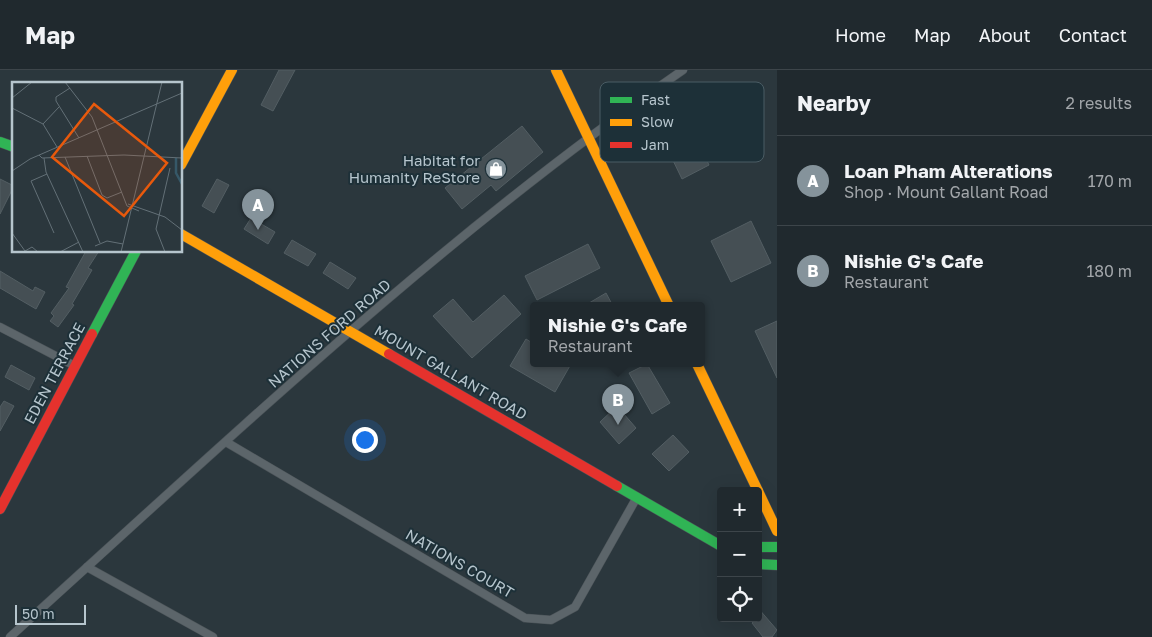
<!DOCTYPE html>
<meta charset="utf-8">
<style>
body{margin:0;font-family:"Golos Text",sans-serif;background:#283136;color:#f1f3f6}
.controls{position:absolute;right:15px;bottom:15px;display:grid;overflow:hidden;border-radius:5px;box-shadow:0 5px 20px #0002}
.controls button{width:45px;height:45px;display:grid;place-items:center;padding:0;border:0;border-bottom:1px solid #3d454a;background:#20292e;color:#f1f3f6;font:25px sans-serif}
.scale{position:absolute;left:15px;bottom:12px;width:71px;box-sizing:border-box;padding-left:5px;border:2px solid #b6c5cd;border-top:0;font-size:14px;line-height:18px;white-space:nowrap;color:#b6c5cd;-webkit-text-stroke:4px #1d3038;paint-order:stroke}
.you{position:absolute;left:364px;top:369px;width:18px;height:18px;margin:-12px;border:4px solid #fff;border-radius:50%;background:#1a73e8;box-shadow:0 0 0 8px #1a73e833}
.badge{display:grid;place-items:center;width:32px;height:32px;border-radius:50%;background:#85939b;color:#fff;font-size:16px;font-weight:700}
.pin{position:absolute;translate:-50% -41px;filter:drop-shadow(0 1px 2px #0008)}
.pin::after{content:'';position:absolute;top:26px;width:18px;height:15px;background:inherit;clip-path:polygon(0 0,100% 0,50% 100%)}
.popup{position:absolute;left:530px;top:232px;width:175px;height:65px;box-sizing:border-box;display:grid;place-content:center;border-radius:5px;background:#20292e;filter:drop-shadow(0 1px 4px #0005);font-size:16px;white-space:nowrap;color:#a2a6aa}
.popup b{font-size:19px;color:#f1f3f6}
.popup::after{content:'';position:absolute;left:50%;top:100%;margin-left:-10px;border:10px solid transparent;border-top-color:#20292e}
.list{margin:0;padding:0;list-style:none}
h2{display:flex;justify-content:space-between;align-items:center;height:65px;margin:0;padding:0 20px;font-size:21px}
h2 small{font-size:16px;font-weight:400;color:#a2a6aa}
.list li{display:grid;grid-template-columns:32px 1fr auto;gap:15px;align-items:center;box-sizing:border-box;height:90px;padding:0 20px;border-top:1px solid #3d454a}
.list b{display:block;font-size:19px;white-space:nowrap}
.list p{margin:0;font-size:16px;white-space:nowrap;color:#a2a6aa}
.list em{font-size:16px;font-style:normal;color:#a2a6aa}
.icon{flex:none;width:28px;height:28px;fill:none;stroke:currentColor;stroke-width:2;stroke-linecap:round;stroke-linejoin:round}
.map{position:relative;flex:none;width:777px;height:567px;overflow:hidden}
header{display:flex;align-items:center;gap:30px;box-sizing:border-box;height:70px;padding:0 25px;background:#20292e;border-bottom:1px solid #3d454a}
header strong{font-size:24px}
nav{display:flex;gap:28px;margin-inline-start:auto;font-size:18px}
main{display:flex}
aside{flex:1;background:#20292e}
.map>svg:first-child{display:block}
.building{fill:#454f54;stroke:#535e63}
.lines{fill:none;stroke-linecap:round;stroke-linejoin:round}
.street-casing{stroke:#4a5257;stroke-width:9}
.fast-casing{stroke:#4a5257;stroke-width:11}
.slow-casing{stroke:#4a5257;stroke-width:11}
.jam-casing{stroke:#4a5257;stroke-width:11}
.street{stroke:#5c656a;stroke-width:8}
.fast{stroke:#30b455;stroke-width:10}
.slow{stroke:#ff9f0a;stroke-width:10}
.jam{stroke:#e5322d;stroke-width:10}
.labels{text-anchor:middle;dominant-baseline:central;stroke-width:4;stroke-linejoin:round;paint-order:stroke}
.poi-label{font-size:15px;fill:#b6c5cd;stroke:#1d3038;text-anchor:end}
.street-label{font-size:15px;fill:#b6c5cd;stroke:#1d3038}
.inset-river{fill:none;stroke:#365868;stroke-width:2.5}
.inset-road{fill:none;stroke:#637077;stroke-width:1}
.view{fill:#e8590c;fill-opacity:0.15;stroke:#e8590c;stroke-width:2.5}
.inset-edge{fill:none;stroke:#b6c5cd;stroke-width:2.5}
.key{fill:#1d3038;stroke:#4b5d65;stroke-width:1}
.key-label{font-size:14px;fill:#b6c5cd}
</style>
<header>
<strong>Map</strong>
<nav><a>Home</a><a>Map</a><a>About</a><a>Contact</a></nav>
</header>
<main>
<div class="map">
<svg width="777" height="567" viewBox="0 0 777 567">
<rect width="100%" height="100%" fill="#2b373d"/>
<g class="building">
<polygon points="279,0 295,0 273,41 261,35"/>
<polygon points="672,45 685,71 695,66 709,95 682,109 668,80 673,77 660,51"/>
<polygon points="522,56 543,82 496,121 491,115 462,139 445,118"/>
<polygon points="0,109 14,116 0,144"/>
<polygon points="217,109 229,115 214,143 202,136"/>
<polygon points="251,148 275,162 268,174 244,159"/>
<polygon points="751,151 771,193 731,212 711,171"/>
<polygon points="292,170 316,184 308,196 284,183"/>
<polygon points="588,174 600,198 537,230 525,206"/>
<polygon points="86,181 99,181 88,198 92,200 72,234 74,235 58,257 50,251 54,246 51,243 69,218 66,217"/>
<polygon points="330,192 356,208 348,219 323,203"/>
<polygon points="0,201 33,221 35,217 45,222 36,239 0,218"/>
<polygon points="606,223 613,236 584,236"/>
<polygon points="504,225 521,244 472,288 433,246 453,229 473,252"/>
<polygon points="777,251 777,308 755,261"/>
<polygon points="526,269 534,274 534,294 571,294 555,322 510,296"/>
<polygon points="647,294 670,333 652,344 629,303"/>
<polygon points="11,295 35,308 29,320 5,307"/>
<polygon points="4,331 14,336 0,361 0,337"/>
<polygon points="617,336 636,358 619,374 600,352"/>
<polygon points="673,365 689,382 669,401 652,384"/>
<polygon points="758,538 777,560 772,567 763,567 752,553 758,548"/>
</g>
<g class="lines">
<g class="street-casing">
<g id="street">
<polyline points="0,257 75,296"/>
<polyline points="226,372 525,548 551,550 575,537 637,427"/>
<polyline points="87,497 213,567"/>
<path d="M 10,567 C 227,371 441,167 683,0"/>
</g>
</g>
<g class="fast-casing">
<g id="fast">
<polyline points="0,72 14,77"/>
<polyline points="92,264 136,181"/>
<polyline points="617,416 721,476"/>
<polyline points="758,477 777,477"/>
<polyline points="758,494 777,495"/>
</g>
</g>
<g class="slow-casing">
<g id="slow">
<polyline points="556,0 669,236"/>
<polyline points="181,95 232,0"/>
<polyline points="181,164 389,284"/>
<polyline points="697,294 758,421"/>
<polyline points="758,421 777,461"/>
</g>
</g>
<g class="jam-casing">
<g id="jam">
<polyline points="389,284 617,416"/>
<polyline points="0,439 92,264"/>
</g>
</g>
<use href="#street" class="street"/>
<use href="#fast" class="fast"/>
<use href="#slow" class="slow"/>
<use href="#jam" class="jam"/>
</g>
<defs>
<g id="shop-disc" transform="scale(1.125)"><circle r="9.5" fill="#85939b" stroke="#1d3038"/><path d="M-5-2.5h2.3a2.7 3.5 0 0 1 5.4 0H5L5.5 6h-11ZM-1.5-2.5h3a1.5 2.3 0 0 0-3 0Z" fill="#fff"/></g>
</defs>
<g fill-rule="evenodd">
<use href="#shop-disc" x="496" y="99"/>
</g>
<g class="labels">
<g class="poi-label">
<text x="480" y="90">Habitat for<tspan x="480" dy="17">Humanity ReStore</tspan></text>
</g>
<g class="street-label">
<text transform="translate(329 263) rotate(-41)">NATIONS FORD ROAD</text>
<text transform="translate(451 302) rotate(30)">MOUNT GALLANT ROAD</text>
<text transform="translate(54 303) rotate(-62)">EDEN TERRACE</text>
<text transform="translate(460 493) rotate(30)">NATIONS COURT</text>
</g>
</g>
<g transform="translate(12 12)">
<rect width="170" height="170" fill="#2b373d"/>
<path class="inset-river" d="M 164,76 L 164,91 L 170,102"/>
<path class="inset-road" d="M 53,0 L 80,35 L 115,124 L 127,129M 58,6 L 44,15 L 44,19 L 67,56M 0,16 L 20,0M 0,26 L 31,42 L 45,65M 31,42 L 47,25M 27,73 L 30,76 L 112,73 L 170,76M 75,74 L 90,113 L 95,116 L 110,110M 53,75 L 88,161M 32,76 L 34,90 L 71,170M 0,89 L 18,77 L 170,11M 35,92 L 19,99 L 42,151M 116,122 L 153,135 L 170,148M 0,151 L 13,169M 83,164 L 95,159 L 111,162M 13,169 L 20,165 L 26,170M 48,170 L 67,160M 109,170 L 150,0M 153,170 L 144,147 L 158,86"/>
<path class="view" d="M 82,22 L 155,81 L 112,134 L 40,75 Z"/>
<rect width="170" height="170" class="inset-edge"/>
</g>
<rect x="600" y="12" width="164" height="80" rx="8" class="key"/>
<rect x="610" y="27" width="22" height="6" fill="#30b455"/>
<rect x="610" y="49" width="22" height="7" fill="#ff9f0a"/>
<rect x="610" y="72" width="22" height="6" fill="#e5322d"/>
<g class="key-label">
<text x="641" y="35">Fast</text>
<text x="641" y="57">Slow</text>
<text x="641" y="80">Jam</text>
</g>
</svg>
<div class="controls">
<button>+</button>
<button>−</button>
<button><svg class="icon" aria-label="locate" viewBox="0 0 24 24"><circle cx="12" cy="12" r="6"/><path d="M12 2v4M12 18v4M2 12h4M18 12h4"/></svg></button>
</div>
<div class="scale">50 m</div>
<div class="you"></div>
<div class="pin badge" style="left:258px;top:160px">A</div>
<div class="pin badge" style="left:618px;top:355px">B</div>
<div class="popup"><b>Nishie G's Cafe</b>Restaurant</div>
</div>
<aside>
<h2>Nearby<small>2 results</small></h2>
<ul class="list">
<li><span class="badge">A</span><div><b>Loan Pham Alterations</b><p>Shop · Mount Gallant Road</p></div><em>170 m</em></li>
<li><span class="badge">B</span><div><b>Nishie G's Cafe</b><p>Restaurant</p></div><em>180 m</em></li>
</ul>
</aside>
</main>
